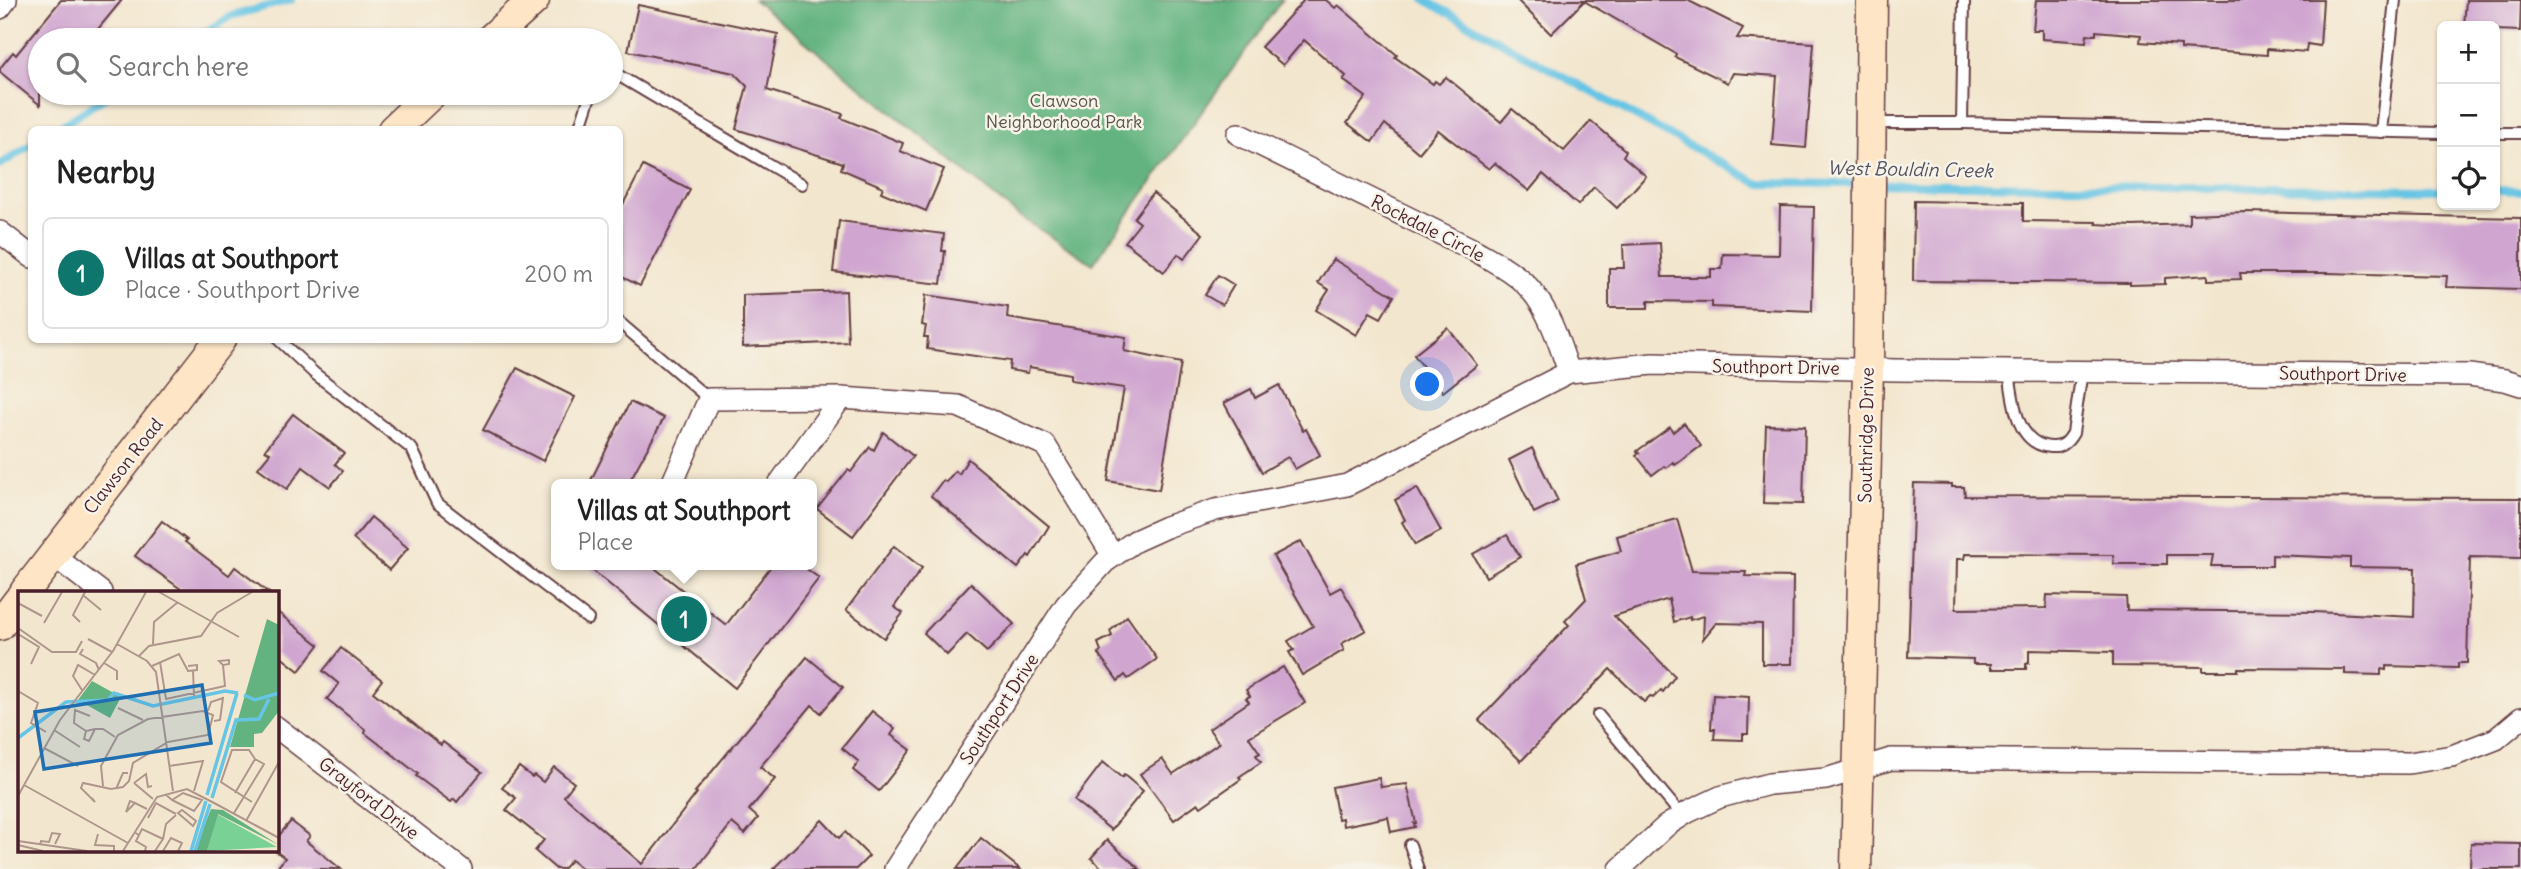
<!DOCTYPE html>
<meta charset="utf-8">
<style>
body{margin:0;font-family:Delius,sans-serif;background:#f2f2f2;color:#222}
.controls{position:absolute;right:21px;top:21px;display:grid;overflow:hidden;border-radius:10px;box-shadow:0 2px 5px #0004}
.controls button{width:63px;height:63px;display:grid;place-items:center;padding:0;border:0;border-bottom:2px solid #e0e0e0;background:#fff;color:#222;font:35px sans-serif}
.you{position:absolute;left:1428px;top:385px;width:24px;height:24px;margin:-18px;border:5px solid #fff;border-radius:50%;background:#1a73e8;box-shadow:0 0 0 10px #1a73e833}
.badge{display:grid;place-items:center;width:46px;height:46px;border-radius:50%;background:#0f766e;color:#fff;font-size:23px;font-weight:700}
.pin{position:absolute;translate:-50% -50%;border:4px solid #fff;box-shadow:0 2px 7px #0006}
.popup{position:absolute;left:551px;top:479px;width:266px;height:91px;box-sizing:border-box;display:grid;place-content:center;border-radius:10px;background:#fff;filter:drop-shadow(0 2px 5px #0005);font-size:23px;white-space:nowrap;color:#767676}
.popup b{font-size:26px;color:#222}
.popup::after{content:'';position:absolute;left:50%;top:100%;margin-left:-14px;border:14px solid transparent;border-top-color:#fff}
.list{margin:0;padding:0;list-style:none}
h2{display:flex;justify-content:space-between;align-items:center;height:91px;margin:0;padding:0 28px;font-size:30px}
h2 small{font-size:23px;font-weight:400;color:#767676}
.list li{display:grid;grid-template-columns:46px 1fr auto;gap:21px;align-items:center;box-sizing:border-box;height:112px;margin:0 14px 14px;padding:0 14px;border:2px solid #e0e0e0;border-radius:10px}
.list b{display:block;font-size:26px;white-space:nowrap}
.list p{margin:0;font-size:23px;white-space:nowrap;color:#767676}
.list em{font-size:23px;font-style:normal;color:#767676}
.icon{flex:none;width:38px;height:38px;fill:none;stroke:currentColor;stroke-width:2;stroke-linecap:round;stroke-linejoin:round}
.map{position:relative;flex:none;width:2521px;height:869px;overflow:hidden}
.search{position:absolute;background:#fff;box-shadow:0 2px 5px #0004;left:28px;top:28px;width:595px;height:77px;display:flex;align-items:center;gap:18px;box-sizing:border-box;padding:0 24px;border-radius:38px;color:#767676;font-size:26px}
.panel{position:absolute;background:#fff;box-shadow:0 2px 5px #0004;left:28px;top:126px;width:595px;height:217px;border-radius:10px}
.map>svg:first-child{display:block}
.forest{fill:#62b37f;stroke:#566955;stroke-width:2}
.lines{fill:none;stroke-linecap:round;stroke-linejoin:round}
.stream{stroke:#66c4e4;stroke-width:8}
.building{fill:#d0a6d0;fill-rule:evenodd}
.lane-casing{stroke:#633d43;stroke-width:14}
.street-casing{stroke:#633d43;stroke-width:24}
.secondary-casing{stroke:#633d43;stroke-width:33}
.lane{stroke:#fff;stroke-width:10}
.street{stroke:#fff;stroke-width:21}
.secondary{stroke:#fde5c5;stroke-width:30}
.labels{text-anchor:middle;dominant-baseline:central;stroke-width:5;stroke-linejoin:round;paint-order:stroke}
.park-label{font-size:18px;fill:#58544b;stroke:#f7f3e8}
.street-label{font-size:18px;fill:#4a1f2b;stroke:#f7f3e8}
.water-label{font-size:19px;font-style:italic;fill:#525162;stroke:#f7f3e8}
.inset-river{fill:none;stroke:#66c4e4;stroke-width:3.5}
.inset-road{fill:none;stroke:#af968d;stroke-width:2}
.view{fill:#1f6fb2;fill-opacity:0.15;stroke:#1f6fb2;stroke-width:3.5}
.inset-edge{fill:none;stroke:#4a1f2b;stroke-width:3.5}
</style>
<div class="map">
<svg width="2521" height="869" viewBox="0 0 2521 869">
<rect width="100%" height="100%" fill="#f7f3e8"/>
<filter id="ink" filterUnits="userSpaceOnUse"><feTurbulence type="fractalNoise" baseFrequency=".0143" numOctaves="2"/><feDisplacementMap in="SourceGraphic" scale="14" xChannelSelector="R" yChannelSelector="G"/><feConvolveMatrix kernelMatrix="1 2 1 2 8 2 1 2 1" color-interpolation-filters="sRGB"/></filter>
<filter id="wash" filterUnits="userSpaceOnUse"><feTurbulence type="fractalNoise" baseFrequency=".00686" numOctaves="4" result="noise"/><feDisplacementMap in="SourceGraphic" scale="28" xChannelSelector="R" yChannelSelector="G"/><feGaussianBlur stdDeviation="1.57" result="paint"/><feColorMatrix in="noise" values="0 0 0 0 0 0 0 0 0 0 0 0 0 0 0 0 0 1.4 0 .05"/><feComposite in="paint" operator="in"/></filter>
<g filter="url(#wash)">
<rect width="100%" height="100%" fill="#f3e6ce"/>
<polygon class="forest" points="754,0 1282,0 1093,264 1019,216"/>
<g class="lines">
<g class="stream">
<polyline points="1425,0 1757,183 2442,190"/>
<polyline points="194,40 231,16 291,0"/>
<polyline points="55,130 112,93"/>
<polyline points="0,165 32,144"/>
<polyline points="2495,190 2521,191"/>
</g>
</g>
<g id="blocks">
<g class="building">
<polygon points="61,0 122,0 89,40 40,40 40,105 0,72 0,68 13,52 16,55"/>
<polygon points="1304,0 1326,0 1335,8 1338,5 1397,55 1395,57 1433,84 1435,81 1439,84 1446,77 1501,122 1512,109 1564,151 1591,121 1626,151 1623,156 1646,176 1617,208 1594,187 1578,205 1543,174 1529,191 1495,163 1489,169 1438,130 1419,153 1385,124 1372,142 1347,123 1366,97 1343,80 1346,76 1304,40 1283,65 1261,47"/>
<polygon points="1517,0 1687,0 1743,28 1737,38 1814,43 1806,148 1772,145 1777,76 1733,73 1728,83 1675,57 1676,54 1584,1 1551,34"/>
<polygon points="2036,0 2323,0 2320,46 2307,44 2306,52 2267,49 2267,55 2181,49 2181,45 2140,42 2141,35 2096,31 2096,35 2087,34 2086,42 2042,39 2042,30 2033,30"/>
<polygon points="2466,0 2521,0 2520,31 2495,30 2495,26 2464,26"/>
<polygon points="638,5 778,34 767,90 843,114 841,118 903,143 900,151 944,169 926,211 881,192 883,187 841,169 843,163 736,129 747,86 734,73 628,51"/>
<polygon points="643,166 690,190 640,286 620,276 620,210"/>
<polygon points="1153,193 1203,234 1184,259 1178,254 1164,272 1125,242 1140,223 1134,218"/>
<polygon points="1914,201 2023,203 2023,221 2096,222 2096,224 2133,226 2189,224 2189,214 2245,212 2521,218 2521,289 2446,287 2447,276 2326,273 2240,273 2241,279 2208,280 2208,275 2165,278 2165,284 2130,285 2130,283 1913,281"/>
<polygon points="1780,206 1814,207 1812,311 1712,307 1712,302 1648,301 1648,308 1609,308 1609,268 1624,268 1623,245 1660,243 1662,277 1711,277 1711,269 1722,269 1723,254 1779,255"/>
<polygon points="839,221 944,234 942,251 945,251 941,284 833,272"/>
<polygon points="1333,259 1394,296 1381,318 1370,312 1356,335 1316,310 1329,290 1318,283"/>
<polygon points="1218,275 1234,285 1222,305 1205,295"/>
<polygon points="846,291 848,342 743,347 743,295"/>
<polygon points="926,295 1008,307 1007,318 1126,337 1124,351 1181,363 1159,490 1108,481 1124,388 1070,380 1070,374 1029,367 1028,373 1009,370 1010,361 927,349 928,337 924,337 926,326 922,325"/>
<polygon points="1448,328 1477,365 1443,392 1414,355"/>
<polygon points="517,368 575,397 543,461 483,430"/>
<polygon points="1279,385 1303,431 1306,429 1320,455 1295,469 1288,457 1262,472 1224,403 1251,389 1255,398"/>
<polygon points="630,402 664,418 628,484 589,484"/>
<polygon points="293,414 344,453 335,464 343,471 330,487 303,467 287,489 258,468 270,453 265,450"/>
<polygon points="1684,423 1701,446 1675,465 1673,462 1666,468 1664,466 1652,475 1636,455 1639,453 1637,451 1670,427 1673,432"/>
<polygon points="1766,425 1805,426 1803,504 1763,503"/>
<polygon points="883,432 913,456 853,536 817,509 848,470 851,472 870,447 874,450"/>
<polygon points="1532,448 1558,501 1534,513 1509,460"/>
<polygon points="968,459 1049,526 1030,557 1028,555 1018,568 931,496 943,480 946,482 955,471 959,474"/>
<path d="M 1914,483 L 1952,484 L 1952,487 L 1964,487 L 1965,496 L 2521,498 L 2521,558 L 2470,557 L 2467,663 L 2458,663 L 2458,668 L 2386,666 L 2386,670 L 2381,669 L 2381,675 L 2345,674 L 2345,669 L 2238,668 L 2238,671 L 2203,671 L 2203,667 L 2113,666 L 2113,652 L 2029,650 L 2029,663 L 2026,664 L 2026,669 L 1991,669 L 1991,664 L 1973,664 L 1973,659 L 1908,657 ZM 1965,554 L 2113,555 L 2114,564 L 2167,564 L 2167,555 L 2213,555 L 2211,566 L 2272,566 L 2272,555 L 2350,558 L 2350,567 L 2415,568 L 2414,617 L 2314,612 L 2127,610 L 2126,597 L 2047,595 L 2046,608 L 1956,609 L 1957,559 L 1964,559 Z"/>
<polygon points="1417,488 1441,531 1415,545 1402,522 1405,520 1395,500"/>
<polygon points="371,517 408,548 389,570 353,539"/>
<polygon points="1677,519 1692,571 1746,572 1745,576 1793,577 1792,664 1762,664 1762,624 1716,623 1703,639 1704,616 1690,620 1690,617 1674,622 1669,599 1614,616 1675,676 1663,692 1661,690 1653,698 1650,696 1644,702 1610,669 1521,761 1479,720 1569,625 1565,621 1586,599 1576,564 1621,551 1617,536"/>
<polygon points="162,521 187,540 185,542 229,575 235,567 268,592 185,592 135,556"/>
<polygon points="1507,535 1520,557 1486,577 1473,554"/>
<polygon points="1301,541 1330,593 1341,587 1366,630 1341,644 1344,650 1302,675 1289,652 1294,650 1288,641 1313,626 1273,556"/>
<polygon points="894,546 922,568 894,607 903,613 884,638 846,610"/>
<polygon points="586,565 651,565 726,625 772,565 801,565 819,578 735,688"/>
<polygon points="971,583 1014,624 987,652 967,634 947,655 924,633"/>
<polygon points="276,611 319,645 299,671 276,653"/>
<polygon points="1127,616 1157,659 1128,679 1125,675 1118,681 1098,653 1101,651 1098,643 1112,636 1110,631"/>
<polygon points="341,648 382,680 373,692 441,745 443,742 482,772 457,802 454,799 451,802 416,776 418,774 365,733 366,730 327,699 339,684 323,671"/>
<polygon points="807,657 843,687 821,713 812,705 760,767 775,779 749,810 758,818 745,834 732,823 696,869 582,869 571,860 563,869 556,869 535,851 544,840 506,810 516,798 502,788 519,767 532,777 534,775 543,782 554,767 574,783 564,796 642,864 697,793 695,792"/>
<polygon points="1283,667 1305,703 1249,737 1260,753 1256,755 1261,762 1239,777 1241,779 1201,807 1198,803 1174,820 1140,774 1162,759 1173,774 1219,743 1209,729 1249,702 1246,698 1250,696 1246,690"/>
<polygon points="1713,695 1749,697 1748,734 1743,734 1743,740 1714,739 1715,729 1711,729"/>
<polygon points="872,711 895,729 891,735 911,750 879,791 853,770 859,762 842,748"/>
<polygon points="1103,762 1122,778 1124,775 1143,791 1111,830 1074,800"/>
<polygon points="1379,778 1381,787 1407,784 1416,823 1414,823 1415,827 1391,832 1388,817 1343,826 1342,818 1338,819 1332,787"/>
<polygon points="822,820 839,838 845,832 869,856 856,869 773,869"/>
<polygon points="291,821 310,836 306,841 341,869 276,869 285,858 274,850 276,850 276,839"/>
<polygon points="981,838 1020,869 957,869"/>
<polygon points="1107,840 1140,869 1103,869 1091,858"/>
<polygon points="2471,843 2521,844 2521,869 2470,869"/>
</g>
</g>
</g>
<g filter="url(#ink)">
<use href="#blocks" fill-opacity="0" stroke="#633d43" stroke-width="2"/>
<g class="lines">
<g class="lane-casing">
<g id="lane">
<polyline points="1964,0 1962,123 2442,133"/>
<polyline points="611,71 802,184"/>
<polyline points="1874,123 1962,123"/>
<polyline points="579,130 591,93"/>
<polyline points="2381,132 2395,0"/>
<polyline points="2495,133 2521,133"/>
<polyline points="620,323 709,399"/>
<polyline points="279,340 314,373 412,449 437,503 588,619"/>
<path d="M 2009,371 C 2013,398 2015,445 2051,447 C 2062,448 2068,442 2073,433 L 2082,371"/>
<polyline points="1598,715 1682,816"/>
<polyline points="1410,845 1418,869"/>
</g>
</g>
<g class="street-casing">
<g id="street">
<polyline points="0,8 6,0"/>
<path d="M 1238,134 L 1476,251 C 1495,262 1515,272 1530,289 C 1550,312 1559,343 1569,372"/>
<polyline points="0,232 32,257"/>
<polyline points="672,484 709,399 841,398 958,406 1045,445 1113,556"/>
<polyline points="779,484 841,398"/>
<polyline points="54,556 101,592"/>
<polyline points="276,727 461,869"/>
<polyline points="895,869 1066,605 1105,562 1135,541 1166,527 1215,510 1347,485 1569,372 1653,364 1896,370 2469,375 2505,380 2521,385"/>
<polyline points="1620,869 1666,826 1688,812 1720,797 1769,784 1826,779 1891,759 2409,763 2452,756 2496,739 2521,718"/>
</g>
</g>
<g class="secondary-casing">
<g id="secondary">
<polyline points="490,40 534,0"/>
<polyline points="393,130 432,93"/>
<polyline points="25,592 220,340"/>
<polyline points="0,625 19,600"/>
<polyline points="1856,869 1868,369 1872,0"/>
</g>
</g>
<use href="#lane" class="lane"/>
<use href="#street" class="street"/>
<use href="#secondary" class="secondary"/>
</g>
</g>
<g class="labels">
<g class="park-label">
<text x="1064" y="100">Clawson<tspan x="1064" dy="21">Neighborhood Park</tspan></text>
</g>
<g class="street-label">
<text transform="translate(1428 228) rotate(27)">Rockdale Circle</text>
<text transform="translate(1776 367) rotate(1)">Southport Drive</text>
<text transform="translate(2343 374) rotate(1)">Southport Drive</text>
<text transform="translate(1866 435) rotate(-89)">Southridge Drive</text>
<text transform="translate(123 466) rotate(-52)">Clawson Road</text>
<text transform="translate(999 709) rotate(-57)">Southport Drive</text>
<text transform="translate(369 798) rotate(38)">Grayford Drive</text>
</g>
<g class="water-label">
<text transform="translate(1910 169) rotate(1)">West Bouldin Creek</text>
</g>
</g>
<g transform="translate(18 591)">
<rect width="261" height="261" fill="#f3e6ce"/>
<path d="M 199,223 L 259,256 L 189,260 Z" fill="#79d196"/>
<path d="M 249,28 L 261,34 L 261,120 L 244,142 L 236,143 L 236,156 L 212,156 ZM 74,90 L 103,106 L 92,127 L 60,109 ZM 193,218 L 205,219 L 261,254 L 200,223 L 189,260 L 176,260 Z" fill="#62b37f"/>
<path class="inset-river" d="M 226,104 L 237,109 L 261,102M 0,147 L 48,111 L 90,109 L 96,102 L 135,115 L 207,100 L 220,102M 189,204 L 219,102M 194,207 L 218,129 L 241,128 L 251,108M 173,260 L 188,210M 177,260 L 192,213"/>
<path class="inset-road" d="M 141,1 L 221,46M 66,5 L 83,19M 0,12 L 24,25M 62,31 L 55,24 L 67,1M 26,32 L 44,1M 0,37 L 34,61 L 58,61 L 64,50M 0,43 L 21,56 L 13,73M 70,48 L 94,61M 99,53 L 129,70 L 138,81 L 155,200M 135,53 L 136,31 L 160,11M 65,58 L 62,63 L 78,72 L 81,79M 121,65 L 131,55 L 183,45 L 199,22 L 234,1M 142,71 L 148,108 L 207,95 L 205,74 L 211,73 L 211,69 L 201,70 L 205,74M 86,72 L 99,80 L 99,89M 134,75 L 161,63 L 170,80 L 179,79 L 179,74 L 170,75M 175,79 L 176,105M 64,99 L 55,85 L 60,74 L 77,84M 0,100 L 20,112 L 13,132 L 28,141M 100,117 L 125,129M 190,120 L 193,111 L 205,107 L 202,129 L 196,130M 77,138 L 68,140 L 66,148 L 71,150 L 77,138 L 85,138 L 97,146M 36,139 L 62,156M 68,140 L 56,132 L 57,119 L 72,125M 26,157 L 60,175M 151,175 L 185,170 L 176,200M 116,192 L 128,183 L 130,196 L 134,195M 116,192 L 135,208M 6,194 L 110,252M 98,198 L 105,182 L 110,182M 147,203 L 154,209 L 165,202 L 184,209 L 176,220 L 154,209M 0,205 L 42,129 L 95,60 L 128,1M 74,207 L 77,211 L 63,197 L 65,192 L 93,198 L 105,196 L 111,190 L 115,172 L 150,151 L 190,144 L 195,124 L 185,120 L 130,128 L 100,144 L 83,175 L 85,195M 234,211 L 203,191 L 214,159 L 231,159 L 237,168M 117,212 L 108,221 L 112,210 L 117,212 L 129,218M 198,213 L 261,247M 164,219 L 178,230 L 175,235 L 160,222 ZM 216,222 L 246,173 L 237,168 L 217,202M 130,227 L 138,212 L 158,223M 228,230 L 261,171M 116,241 L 121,244 L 124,238 L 145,248 L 137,260M 80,243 L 77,254 L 96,255 L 96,260M 121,244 L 118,250 L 128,256 L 127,260M 145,248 L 148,233 L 158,224M 0,250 L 69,260M 0,254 L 25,260M 22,254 L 23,250 L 31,251 L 34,242 L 42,243 L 37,253M 105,260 L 139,206 L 169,198 L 200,214M 145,260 L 153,247 L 164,252 L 160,260"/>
<path class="view" d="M 184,94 L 193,152 L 26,178 L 17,121 Z"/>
<rect width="261" height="261" class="inset-edge"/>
</g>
</svg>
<div class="controls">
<button>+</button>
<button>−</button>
<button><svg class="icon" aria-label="locate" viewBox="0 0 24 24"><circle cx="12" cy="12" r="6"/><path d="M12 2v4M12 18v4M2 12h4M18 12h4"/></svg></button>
</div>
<div class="you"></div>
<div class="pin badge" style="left:684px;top:619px">1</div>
<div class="popup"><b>Villas at Southport</b>Place</div>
<div class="search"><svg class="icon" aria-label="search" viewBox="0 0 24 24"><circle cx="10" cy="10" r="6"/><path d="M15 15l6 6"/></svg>Search here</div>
<section class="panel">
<h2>Nearby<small></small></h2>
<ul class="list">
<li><span class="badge">1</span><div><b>Villas at Southport</b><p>Place · Southport Drive</p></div><em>200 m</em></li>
</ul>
</section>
</div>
